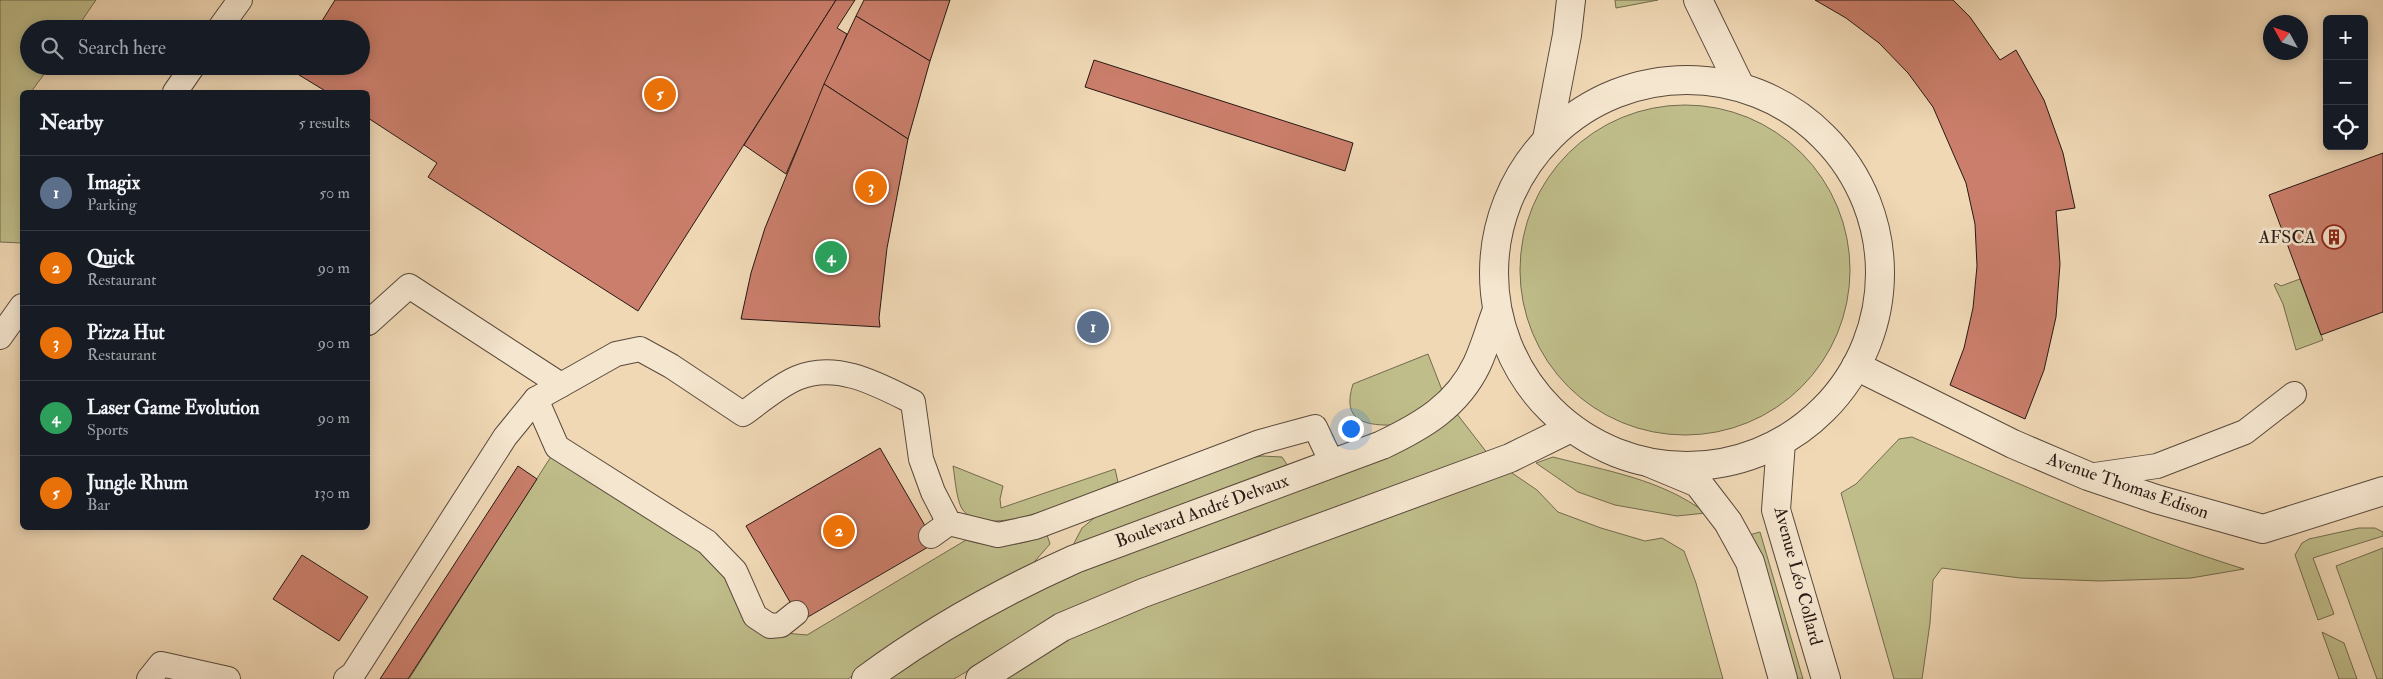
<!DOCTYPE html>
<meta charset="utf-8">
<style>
body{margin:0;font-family:"IM FELL Double Pica",serif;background:#242831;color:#f1f3f6}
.controls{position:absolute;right:15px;top:15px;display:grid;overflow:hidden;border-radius:8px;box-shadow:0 2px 12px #0003}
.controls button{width:45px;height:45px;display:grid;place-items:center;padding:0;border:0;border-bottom:1px solid #363941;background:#171b24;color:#f1f3f6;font:25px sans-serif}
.compass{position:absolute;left:2263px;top:15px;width:45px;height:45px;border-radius:50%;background:#171b24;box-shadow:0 2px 12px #0003;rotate:310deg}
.you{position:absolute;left:1350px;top:428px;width:18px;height:18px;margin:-12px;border:4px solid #fff;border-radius:50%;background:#1a73e8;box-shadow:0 0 0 8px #1a73e833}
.badge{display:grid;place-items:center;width:32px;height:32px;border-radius:50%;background:#db2777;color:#fff;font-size:16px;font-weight:700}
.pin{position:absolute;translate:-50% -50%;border:2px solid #fff;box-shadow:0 1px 5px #0006}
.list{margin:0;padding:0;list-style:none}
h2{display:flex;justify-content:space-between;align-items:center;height:65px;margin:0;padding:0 20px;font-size:21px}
h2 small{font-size:16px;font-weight:400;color:#9ea1a6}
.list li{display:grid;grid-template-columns:32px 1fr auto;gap:15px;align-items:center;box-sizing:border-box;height:75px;padding:0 20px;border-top:1px solid #363941}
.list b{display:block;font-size:19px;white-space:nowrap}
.list p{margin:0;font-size:16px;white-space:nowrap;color:#9ea1a6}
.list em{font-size:16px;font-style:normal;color:#9ea1a6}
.icon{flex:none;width:28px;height:28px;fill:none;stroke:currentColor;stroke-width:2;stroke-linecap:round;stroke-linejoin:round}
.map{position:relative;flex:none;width:2383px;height:679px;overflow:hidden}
.search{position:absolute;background:#171b24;box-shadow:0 2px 12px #0003;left:20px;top:20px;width:350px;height:55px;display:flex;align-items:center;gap:12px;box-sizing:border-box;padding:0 18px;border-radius:28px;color:#9ea1a6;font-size:19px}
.panel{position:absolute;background:#171b24;box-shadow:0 2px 12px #0003;left:20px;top:90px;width:350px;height:440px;border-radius:8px}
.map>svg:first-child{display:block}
.green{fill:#bfbd8a;stroke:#736b4f}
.building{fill:#ca7e6b;stroke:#271914}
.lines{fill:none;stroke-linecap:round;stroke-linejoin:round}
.service-casing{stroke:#59493c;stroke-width:26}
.minor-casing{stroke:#59493c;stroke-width:30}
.tertiary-casing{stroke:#59493c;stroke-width:30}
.service{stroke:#f5e6cf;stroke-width:24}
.minor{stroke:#f5e6cf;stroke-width:28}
.tertiary{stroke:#f5e6cf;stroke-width:28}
.labels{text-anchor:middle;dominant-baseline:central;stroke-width:5;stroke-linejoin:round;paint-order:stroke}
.poi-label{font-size:18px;fill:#271914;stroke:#f5e6cf;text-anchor:end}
.street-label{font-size:18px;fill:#271914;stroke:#f5e6cf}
</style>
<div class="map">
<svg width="2383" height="679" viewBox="0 0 2383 679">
<rect width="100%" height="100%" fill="#f0d8b5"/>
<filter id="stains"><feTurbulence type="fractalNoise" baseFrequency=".004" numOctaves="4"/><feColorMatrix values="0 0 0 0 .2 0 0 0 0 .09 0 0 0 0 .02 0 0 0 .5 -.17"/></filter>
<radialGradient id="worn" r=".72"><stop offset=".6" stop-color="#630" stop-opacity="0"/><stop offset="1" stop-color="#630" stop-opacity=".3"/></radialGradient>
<g class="green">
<polygon points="0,0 96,0 76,29 29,29 29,66 50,66 31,92 22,92 22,243 0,242"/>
<polygon points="1615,0 1658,0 1616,8"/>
<circle cx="1685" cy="270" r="165"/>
<polygon points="2300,279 2323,340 2296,350 2283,304 2274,285 2276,283 2281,286"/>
<path d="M 1428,354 L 1442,390 L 1425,406 L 1398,425 C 1365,426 1341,422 1353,384 Z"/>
<polygon points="1457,414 1488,454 1037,630 954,679 886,679 1010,601 1146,544 1416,443"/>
<path d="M 1912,437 C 2021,485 2131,534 2244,569 L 2191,578 L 2100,581 L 2020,578 L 1942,568 L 1933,580 L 1930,623 L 1922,679 L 1894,679 L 1841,493 L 1856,484 L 1899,439 Z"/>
<path d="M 552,455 L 711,554 L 732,590 L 773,632 L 807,635 L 966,540 C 994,549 1020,546 1047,535 L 1050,544 L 1028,569 L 897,644 L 848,679 L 409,679 Z"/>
<polygon points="1262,456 1282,457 1288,466 1072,547 1082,528 1099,514 1249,458"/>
<path d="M 1553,457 C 1607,471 1661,479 1706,513 L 1677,516 L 1615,505 L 1578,492 L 1536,463 Z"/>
<path d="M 953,466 L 1003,486 L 1000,499 L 1001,508 L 1115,469 L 1118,482 C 1089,493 982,546 961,507 C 956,496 955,478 953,466 Z"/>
<polygon points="1509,471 1537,490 1558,512 1601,528 1645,541 1662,538 1684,551 1696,583 1723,679 996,679 1067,635"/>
<polygon points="2359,528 2375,528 2383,532 2383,536 2313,558 2334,614 2318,620 2295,555 2302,543 2309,539"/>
<polygon points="1760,532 1803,679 1793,679 1749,535"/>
<polygon points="2383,548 2383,679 2377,679 2336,566"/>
<polygon points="2322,632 2344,643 2357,679 2339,679"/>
</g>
<g class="building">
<polygon points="335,0 836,0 638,311 428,177 437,163 368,118 368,92 327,92 291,70 293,66 361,66 361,29 317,29"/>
<polygon points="836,0 855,0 837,28 847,34 786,174 744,145"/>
<polygon points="864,0 950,0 930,61 856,16"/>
<polygon points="1815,0 1953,0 1970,17 2000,60 2016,50 2044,100 2063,153 2075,208 2056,211 2060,264 2056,317 2044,370 2025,419 1950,385 1964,348 1973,308 1977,266 1975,224 1966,183 1933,107 1908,73 1879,43 1846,18"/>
<polygon points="856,16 930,61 908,139 824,84"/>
<polygon points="1094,60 1353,143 1345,171 1085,87"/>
<polygon points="824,84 908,139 887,248 879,318 880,327 741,319 751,273 765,228"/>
<polygon points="2383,153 2383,312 2321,335 2269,195"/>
<polygon points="880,448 935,543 801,621 746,526"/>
<polygon points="518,466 537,479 408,679 380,679"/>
<polygon points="302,555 368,597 339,641 273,599"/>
</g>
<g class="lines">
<g class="service-casing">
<g id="service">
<polyline points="219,29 240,0"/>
<polyline points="175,92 193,66"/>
<path d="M 368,323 L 409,286 L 561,385 L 616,354 L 640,349 L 671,366 L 743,414 C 760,402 778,386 797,378 C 837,361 879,385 913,402 L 921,459 L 933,492 L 949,523 L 998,535 L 1035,527 L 1260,442 L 1315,427 L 1332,463"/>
<polyline points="0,337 22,306"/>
<polyline points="536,399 557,447 707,542 735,571 755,616 770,626 781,625 796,613"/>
<polyline points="2088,476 2157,466 2245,432 2294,394"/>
<polyline points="931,536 949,523"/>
<polyline points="149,679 161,664 228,679"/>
<polyline points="346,679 353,674 505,437 536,399 561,385"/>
</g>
</g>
<g class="minor-casing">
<g id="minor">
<polyline points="1856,366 2013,444 2088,476 2156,499 2263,529 2383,491"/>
<polyline points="1781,442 1776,510 1826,679"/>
<polyline points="1650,463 1698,483 1728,522 1750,562 1783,679"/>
</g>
</g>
<g class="tertiary-casing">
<g id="tertiary">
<polyline points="1698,0 1740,86"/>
<circle cx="1687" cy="273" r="193"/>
<polyline points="1547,139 1567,35 1571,0"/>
<path d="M 866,679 C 931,631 1001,592 1075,559 L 1382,445 C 1422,426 1457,406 1477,364 C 1485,347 1490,328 1497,310"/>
<polyline points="980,679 1062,627 1143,593 1510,458 1571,428"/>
</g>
</g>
<use href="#service" class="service"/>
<use href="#minor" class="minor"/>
<use href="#tertiary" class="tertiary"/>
</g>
<defs>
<g id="building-ring" transform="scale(1.25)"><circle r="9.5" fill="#f5e6cf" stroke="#8f2418" stroke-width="1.5"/><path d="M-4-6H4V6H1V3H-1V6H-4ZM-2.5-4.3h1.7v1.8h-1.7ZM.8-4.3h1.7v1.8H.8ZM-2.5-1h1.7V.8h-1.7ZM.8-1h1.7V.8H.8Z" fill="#8f2418"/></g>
</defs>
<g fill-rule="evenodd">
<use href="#building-ring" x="2334" y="237"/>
</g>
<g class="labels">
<g class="poi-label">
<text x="2316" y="237">AFSCA</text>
</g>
<g class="street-label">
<text transform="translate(2128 486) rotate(19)">Avenue Thomas Edison</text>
<text transform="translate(1202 511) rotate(-20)">Boulevard André Delvaux</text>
<text transform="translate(1798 576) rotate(75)">Avenue Léo Collard</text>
</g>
</g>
<rect width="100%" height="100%" filter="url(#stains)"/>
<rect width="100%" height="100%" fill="url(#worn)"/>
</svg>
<div class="controls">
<button>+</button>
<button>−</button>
<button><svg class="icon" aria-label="locate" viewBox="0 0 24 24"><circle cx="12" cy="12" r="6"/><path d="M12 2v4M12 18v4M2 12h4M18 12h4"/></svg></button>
</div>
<svg class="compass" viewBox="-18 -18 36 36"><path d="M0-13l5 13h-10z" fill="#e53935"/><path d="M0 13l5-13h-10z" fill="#9ea1a6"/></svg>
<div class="you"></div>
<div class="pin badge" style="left:1093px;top:327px;background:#5c6f8a">1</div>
<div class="pin badge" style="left:839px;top:531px;background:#e8710a">2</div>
<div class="pin badge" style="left:871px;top:187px;background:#e8710a">3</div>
<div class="pin badge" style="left:831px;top:257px;background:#2e9e5b">4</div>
<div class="pin badge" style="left:660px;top:94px;background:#e8710a">5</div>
<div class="search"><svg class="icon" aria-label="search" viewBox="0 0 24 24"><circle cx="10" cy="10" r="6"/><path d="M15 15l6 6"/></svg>Search here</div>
<section class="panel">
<h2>Nearby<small>5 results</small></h2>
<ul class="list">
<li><span class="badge" style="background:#5c6f8a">1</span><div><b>Imagix</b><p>Parking</p></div><em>50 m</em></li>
<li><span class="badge" style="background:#e8710a">2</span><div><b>Quick</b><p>Restaurant</p></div><em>90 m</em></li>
<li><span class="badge" style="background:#e8710a">3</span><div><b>Pizza Hut</b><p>Restaurant</p></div><em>90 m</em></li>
<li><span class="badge" style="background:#2e9e5b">4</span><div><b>Laser Game Evolution</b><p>Sports</p></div><em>90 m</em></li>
<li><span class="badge" style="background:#e8710a">5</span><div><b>Jungle Rhum</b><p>Bar</p></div><em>130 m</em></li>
</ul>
</section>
</div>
